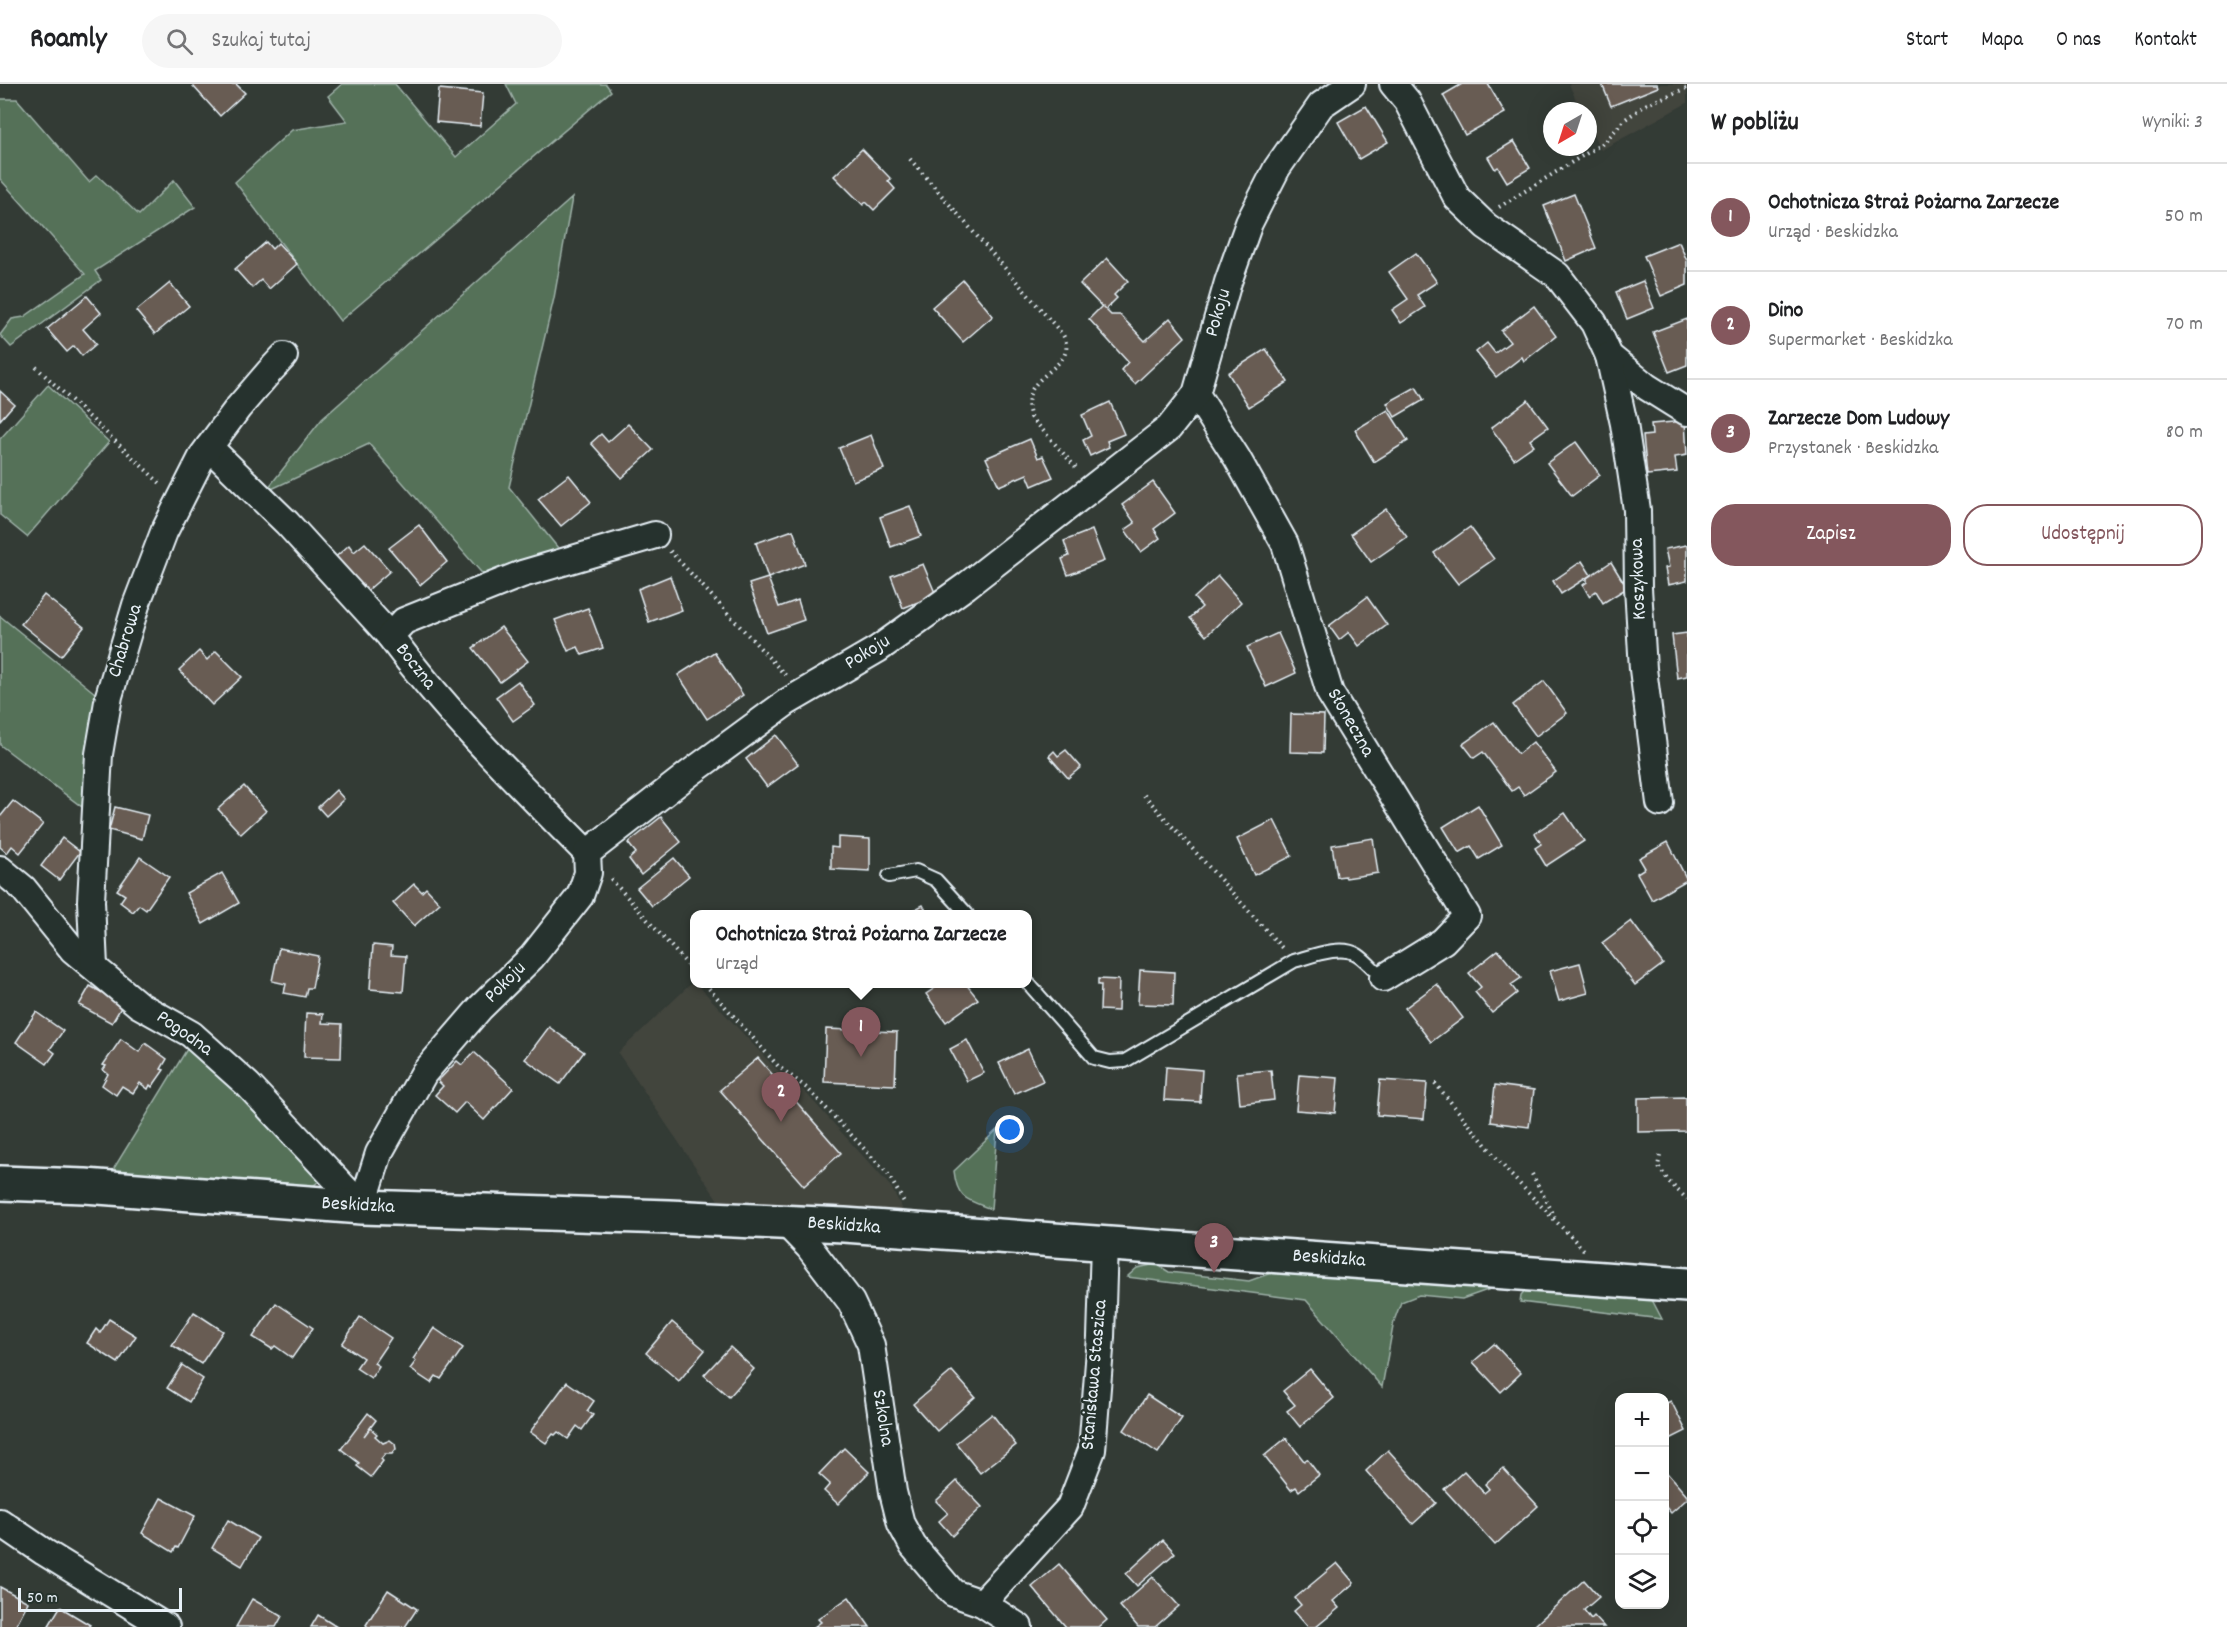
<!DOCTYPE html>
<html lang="pl">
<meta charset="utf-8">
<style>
body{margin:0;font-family:Dekko,sans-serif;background:#f6f6f6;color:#202124}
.controls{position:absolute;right:18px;bottom:18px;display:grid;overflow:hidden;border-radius:12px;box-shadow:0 6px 24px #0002}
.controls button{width:54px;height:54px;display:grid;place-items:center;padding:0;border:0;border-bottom:2px solid #e0e0e0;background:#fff;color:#202124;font:30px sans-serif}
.compass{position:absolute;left:1543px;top:18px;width:54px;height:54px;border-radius:50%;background:#fff;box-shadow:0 6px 24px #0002;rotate:219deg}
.scale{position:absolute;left:18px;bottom:15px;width:164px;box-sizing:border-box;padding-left:6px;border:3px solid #e8f1f8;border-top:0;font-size:16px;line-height:21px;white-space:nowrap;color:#e8f1f8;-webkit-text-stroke:4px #26332d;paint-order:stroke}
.you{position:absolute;left:1010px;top:1046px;width:21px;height:21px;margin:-15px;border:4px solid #fff;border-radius:50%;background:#1a73e8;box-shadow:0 0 0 9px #1a73e833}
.badge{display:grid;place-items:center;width:39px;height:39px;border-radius:50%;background:#84575d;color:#fff;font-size:20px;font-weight:700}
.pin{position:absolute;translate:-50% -50px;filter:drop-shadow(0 2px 3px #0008)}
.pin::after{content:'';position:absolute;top:32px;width:21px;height:18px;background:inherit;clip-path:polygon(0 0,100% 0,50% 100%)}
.popup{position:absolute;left:690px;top:826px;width:342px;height:78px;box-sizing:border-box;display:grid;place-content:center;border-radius:12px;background:#fff;filter:drop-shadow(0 2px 4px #0005);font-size:20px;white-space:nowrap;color:#757577}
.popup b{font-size:22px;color:#202124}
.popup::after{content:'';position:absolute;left:50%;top:100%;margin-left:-12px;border:12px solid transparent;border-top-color:#fff}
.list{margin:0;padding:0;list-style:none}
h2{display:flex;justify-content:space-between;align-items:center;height:78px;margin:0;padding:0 24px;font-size:26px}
h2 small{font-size:20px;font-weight:400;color:#757577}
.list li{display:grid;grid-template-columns:39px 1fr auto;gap:18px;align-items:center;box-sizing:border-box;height:108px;padding:0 24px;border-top:2px solid #e0e0e0}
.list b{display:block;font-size:22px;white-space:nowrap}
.list p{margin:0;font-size:20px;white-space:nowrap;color:#757577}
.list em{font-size:20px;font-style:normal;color:#757577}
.actions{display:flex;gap:12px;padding:18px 24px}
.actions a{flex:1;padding:14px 0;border:2px solid #84575d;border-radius:24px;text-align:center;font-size:21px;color:#84575d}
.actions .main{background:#84575d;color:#fff}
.icon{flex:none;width:33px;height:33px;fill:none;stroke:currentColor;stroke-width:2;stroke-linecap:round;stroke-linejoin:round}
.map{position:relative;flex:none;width:1687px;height:1543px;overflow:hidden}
header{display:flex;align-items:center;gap:36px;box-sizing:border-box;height:84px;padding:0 30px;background:#fff;border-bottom:2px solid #e0e0e0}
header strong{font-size:28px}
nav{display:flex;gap:33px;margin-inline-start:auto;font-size:21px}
.search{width:420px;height:54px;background:#f6f6f6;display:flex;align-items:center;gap:15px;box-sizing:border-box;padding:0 21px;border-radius:33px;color:#757577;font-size:22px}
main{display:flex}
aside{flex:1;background:#fff}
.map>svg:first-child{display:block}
.built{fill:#43453e}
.green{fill:#547159;stroke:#9eb1a8;stroke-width:1.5}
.building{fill:#675c53;stroke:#e8f1f8;stroke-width:1.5}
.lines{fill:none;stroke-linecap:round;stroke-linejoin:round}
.lane-casing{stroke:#e8f1f8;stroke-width:16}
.street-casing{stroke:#e8f1f8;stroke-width:30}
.secondary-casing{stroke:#e8f1f8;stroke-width:38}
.path{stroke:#e8f1f8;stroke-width:4;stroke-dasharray:1.5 4.5;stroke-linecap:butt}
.lane{stroke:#26332d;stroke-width:12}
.street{stroke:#26332d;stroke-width:26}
.secondary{stroke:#26332d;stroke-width:33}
.labels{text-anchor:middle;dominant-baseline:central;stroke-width:5;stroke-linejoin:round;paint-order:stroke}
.street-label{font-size:20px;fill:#e8f1f8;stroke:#26332d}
</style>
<header>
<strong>Roamly</strong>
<div class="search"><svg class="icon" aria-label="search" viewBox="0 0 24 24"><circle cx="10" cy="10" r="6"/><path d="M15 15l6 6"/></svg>Szukaj tutaj</div>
<nav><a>Start</a><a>Mapa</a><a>O nas</a><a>Kontakt</a></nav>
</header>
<main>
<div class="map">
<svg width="1687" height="1543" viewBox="0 0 1687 1543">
<rect width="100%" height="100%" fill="#333b35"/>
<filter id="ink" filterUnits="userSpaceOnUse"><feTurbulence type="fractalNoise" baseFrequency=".0167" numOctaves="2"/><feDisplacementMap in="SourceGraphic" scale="12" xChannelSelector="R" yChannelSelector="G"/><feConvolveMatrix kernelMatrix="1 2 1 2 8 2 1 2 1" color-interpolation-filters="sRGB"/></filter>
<g filter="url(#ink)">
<g class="built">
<polygon points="1569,0 1687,0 1687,19 1601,66 1588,41 1588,27 1581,27"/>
<polygon points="694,897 774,983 803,1006 891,1103 903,1126 902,1132 724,1125 618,969"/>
</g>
<g class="green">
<polygon points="342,0 395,0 456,73 516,20 506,0 606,0 611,7 340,237 235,98 292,46 347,37 328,12"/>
<polygon points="0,15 17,15 89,98 97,91 139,131 174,96 195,123 95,187 101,196 11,263 0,251 12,235 24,233 85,190 0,95"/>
<polygon points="572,114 554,214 509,403 562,469 486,494 369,360 265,408 322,335"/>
<polygon points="48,301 109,358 27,453 0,431 0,355"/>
<polygon points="0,532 101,614 90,729 0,661"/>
<polygon points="192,957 320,1096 313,1102 111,1089"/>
<path d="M 997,1046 L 991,1125 C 967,1116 957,1115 954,1087 Z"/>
<polygon points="1156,1180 1169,1188 1249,1197 1271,1189 1496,1203 1462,1215 1419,1211 1401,1218 1394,1237 1382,1303 1306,1216 1127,1193 1137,1184"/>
<polygon points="1526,1205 1650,1212 1662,1235 1520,1218 1521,1211"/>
</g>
<g class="building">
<polygon points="195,0 236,0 245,9 220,32 193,2"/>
<polygon points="1462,0 1488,0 1505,29 1465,51 1443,11"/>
<polygon points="1602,0 1657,0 1658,3 1611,22"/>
<polygon points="439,5 483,9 480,42 436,38"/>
<polygon points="1366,22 1388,58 1359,75 1338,38"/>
<polygon points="1514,57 1530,84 1507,98 1498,83 1495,85 1488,73"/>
<polygon points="862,65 891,95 888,97 895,105 874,126 866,118 863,121 834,92"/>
<polygon points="1574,110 1596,164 1566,177 1544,122"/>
<polygon points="266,158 272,165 278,159 297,180 269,205 261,196 252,204 235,185"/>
<polygon points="1679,158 1687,177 1687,201 1661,212 1644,172"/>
<polygon points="1416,169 1437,198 1417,211 1425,223 1401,239 1392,226 1408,215 1389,188"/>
<polygon points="1107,174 1128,197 1114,211 1117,214 1105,226 1080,200"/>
<polygon points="963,196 993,232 963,258 932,223"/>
<polygon points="1643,197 1654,224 1627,235 1616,208"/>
<polygon points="170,199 189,222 155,250 136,227"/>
<polygon points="87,212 101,229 83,245 96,260 82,272 74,262 67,268 47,245"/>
<polygon points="1102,222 1111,231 1120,231 1145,257 1170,234 1185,253 1135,300 1121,286 1128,278 1089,235"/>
<polygon points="1534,222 1556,252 1524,277 1522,273 1496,293 1476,268 1487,259 1495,269 1510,258 1501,247"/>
<polygon points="1687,235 1687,281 1669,288 1653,248"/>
<polygon points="1266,265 1288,298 1249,323 1228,289"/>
<polygon points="1416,303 1424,316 1395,333 1387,319"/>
<polygon points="0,307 14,320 0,336"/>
<polygon points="1528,316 1548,343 1530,356 1534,361 1514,375 1491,344"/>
<polygon points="1110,318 1124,350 1107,357 1109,363 1090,372 1083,356 1091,352 1082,331"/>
<polygon points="1388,326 1408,357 1374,378 1355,346"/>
<polygon points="1685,337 1687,371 1675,373 1677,388 1647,391 1643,352 1652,351 1651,340"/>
<polygon points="628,340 653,366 622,394 591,359 601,350 608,358"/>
<polygon points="871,351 884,385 853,397 839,364"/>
<polygon points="1030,355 1038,374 1043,372 1053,393 1032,402 1027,390 999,402 986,374"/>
<polygon points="1576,358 1600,391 1572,412 1547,379"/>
<polygon points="569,391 591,418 561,442 538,415"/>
<polygon points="1153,398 1175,429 1154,445 1160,454 1141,468 1125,446 1135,439 1122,421"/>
<polygon points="910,422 921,452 891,463 880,433"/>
<polygon points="1386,425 1407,453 1371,478 1351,450"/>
<polygon points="419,441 447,478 420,501 389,464"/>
<polygon points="1470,443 1494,475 1458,500 1434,469"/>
<polygon points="793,446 805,480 768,494 756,459"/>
<polygon points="1092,446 1104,477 1068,491 1062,475 1069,472 1064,457"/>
<polygon points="365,459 390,487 361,512 331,477 349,461 354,468"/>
<polygon points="1687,461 1687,497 1668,501 1665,484 1669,483 1665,465"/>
<polygon points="1582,477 1591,491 1561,510 1553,497"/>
<polygon points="1611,478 1627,504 1603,519 1596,507 1589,512 1583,501 1587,498 1587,494"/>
<polygon points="923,480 936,511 903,524 891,492"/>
<polygon points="670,492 682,526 649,538 638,505"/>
<polygon points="1218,492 1241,518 1206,552 1190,534 1202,523 1194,514"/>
<polygon points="768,494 779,523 798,516 804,536 767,549 749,500"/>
<polygon points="44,511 84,543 61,572 21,540"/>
<polygon points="1367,513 1387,541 1359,562 1349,548 1339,556 1329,542"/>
<polygon points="588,524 603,564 582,571 578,563 568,567 555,536"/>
<polygon points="501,543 528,577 500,598 473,564"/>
<polygon points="1278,549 1296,589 1266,603 1247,563"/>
<polygon points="1687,549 1687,592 1677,594 1672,551"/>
<polygon points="199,567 207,576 216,567 242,593 212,621 179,586"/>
<polygon points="714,568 743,611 707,635 678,591"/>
<polygon points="518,597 535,621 513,637 496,613"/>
<polygon points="1544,597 1567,629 1536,652 1513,621"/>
<polygon points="1291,630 1324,631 1323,669 1290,668"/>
<polygon points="1494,638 1518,670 1533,658 1556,688 1524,711 1518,703 1512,707 1483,668 1474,674 1463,660"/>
<polygon points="776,651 798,680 767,703 746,675"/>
<polygon points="1066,666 1081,683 1068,694 1049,672 1054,667 1058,672"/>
<polygon points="244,702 266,727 241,750 218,725"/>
<polygon points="336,706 344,715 326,732 318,723"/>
<polygon points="13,717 43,740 20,769 12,762 7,769 0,763 0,733"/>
<polygon points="1478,721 1502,761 1479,775 1471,762 1459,769 1443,743"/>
<polygon points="115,723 148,731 142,755 109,746"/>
<polygon points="1565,729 1584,757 1546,782 1535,764 1541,760 1535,749"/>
<polygon points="661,733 681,758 641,791 629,775 636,769 628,759"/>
<polygon points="1274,736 1292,772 1254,791 1237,755"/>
<polygon points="838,753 870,755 870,787 831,785 831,763 838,764"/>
<polygon points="62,754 80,768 59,796 41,782"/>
<polygon points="1373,754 1378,789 1346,794 1345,792 1337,793 1332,761"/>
<polygon points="1668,758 1687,796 1652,816 1637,789 1645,784 1639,774"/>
<polygon points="140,773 169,793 146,826 139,821 133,828 120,818 125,811 117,806"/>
<polygon points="674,774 689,792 652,822 637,804"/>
<polygon points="222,789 239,819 203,840 186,809"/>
<polygon points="414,800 422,808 426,804 440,819 414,842 393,819"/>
<polygon points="923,821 928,830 906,830"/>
<polygon points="1631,837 1663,880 1635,901 1602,859"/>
<polygon points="373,861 392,863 391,871 406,872 403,908 370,905"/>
<polygon points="279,864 318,872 312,904 307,904 305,913 284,909 286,900 272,897"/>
<polygon points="1498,866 1521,894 1511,901 1517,909 1492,929 1475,908 1481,903 1469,889"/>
<polygon points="1580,879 1588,909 1559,917 1550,887"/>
<polygon points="1140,886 1174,888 1173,921 1138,920"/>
<polygon points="1098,895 1119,896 1118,927 1100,926 1101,901 1098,901"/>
<polygon points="941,900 966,900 978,915 946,938 926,910"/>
<polygon points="1437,900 1463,934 1431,958 1405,924"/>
<polygon points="90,902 123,920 112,939 79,921"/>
<polygon points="36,928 63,947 50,965 55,969 47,980 16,958"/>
<polygon points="306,929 323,930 322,939 342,940 341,974 304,973"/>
<polygon points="549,943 584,968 560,1000 525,975"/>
<polygon points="826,945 897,948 895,1001 824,998"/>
<polygon points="121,955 139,968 145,959 167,975 161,985 164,986 152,1003 150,1001 148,1005 140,999 133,1009 122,1002 116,1011 102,1001 108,990 103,986 106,982 103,981"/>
<polygon points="967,956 984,989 967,997 950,965"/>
<polygon points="1028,965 1043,997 1014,1010 999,979"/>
<polygon points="474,968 513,1004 484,1036 465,1018 455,1029 435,1011 443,1002 438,997 457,977 462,981"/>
<polygon points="758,974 841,1069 804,1102 720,1006"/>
<polygon points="1166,983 1202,986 1200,1018 1164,1016"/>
<polygon points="1271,986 1274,1016 1240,1020 1237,989"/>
<polygon points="1299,991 1338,994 1335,1029 1296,1026"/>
<polygon points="1380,996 1427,999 1424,1035 1377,1031"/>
<polygon points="1495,1001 1534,1006 1529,1043 1491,1038"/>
<polygon points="1686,1013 1686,1047 1638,1048 1638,1014"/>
<polygon points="276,1219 313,1244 292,1274 275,1262 272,1265 253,1253"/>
<polygon points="194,1228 223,1247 201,1280 172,1261"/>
<polygon points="360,1233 391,1254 374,1279 379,1282 371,1294 356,1284 363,1274 342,1260"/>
<polygon points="109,1235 136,1252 118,1279 87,1259 96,1245 100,1249"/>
<polygon points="672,1238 705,1266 679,1297 646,1269"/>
<polygon points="434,1244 463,1264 441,1295 436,1292 431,1299 410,1285 416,1277 413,1275"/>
<polygon points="1494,1260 1521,1289 1501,1308 1473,1278"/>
<polygon points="730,1263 754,1285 729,1313 704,1291"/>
<polygon points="182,1281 203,1295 189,1318 167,1304"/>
<polygon points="1310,1285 1334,1314 1300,1343 1287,1327 1295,1321 1283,1307"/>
<polygon points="952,1287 975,1313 937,1347 913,1320"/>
<polygon points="567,1298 594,1317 587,1327 593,1331 582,1346 577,1342 568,1355 558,1348 555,1351 553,1350 546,1359 530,1348"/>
<polygon points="1147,1311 1182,1334 1158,1369 1124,1346"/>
<polygon points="1671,1317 1686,1347 1664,1358 1664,1320"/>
<polygon points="368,1329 376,1336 364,1352 370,1344 377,1350 375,1352 383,1359 390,1356 395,1360 396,1365 392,1370 385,1370 381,1375 383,1377 371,1393 357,1382 359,1379 341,1365"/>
<polygon points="992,1330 1016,1361 980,1389 956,1359"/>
<polygon points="1286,1354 1304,1377 1307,1375 1319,1391 1299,1407 1296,1403 1291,1406 1264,1372"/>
<polygon points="844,1364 869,1388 838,1420 824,1407 830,1400 819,1390"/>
<polygon points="1388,1366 1436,1419 1413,1440 1366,1387"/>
<polygon points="1503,1384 1538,1422 1495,1461 1444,1405 1464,1387 1484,1409 1489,1405 1485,1400"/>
<polygon points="1667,1389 1687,1412 1687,1415 1671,1429 1664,1421 1664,1391"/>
<polygon points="957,1397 982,1423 952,1452 939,1437 948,1429 936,1417"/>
<polygon points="161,1414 195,1432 178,1464 176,1463 173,1468 142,1449"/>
<polygon points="228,1436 258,1454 242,1482 212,1464"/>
<polygon points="1163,1456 1175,1469 1137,1502 1126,1490"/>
<polygon points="1337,1479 1354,1499 1333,1517 1339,1524 1316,1543 1308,1543 1294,1527 1301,1521 1295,1514"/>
<polygon points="1059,1480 1107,1536 1099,1543 1066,1543 1032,1503"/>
<polygon points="1153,1493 1179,1522 1155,1543 1138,1543 1120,1522"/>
<polygon points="1584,1496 1599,1513 1584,1526 1591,1535 1594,1532 1604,1543 1533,1543"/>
<polygon points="0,1503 28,1518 15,1543 0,1543"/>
<polygon points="388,1506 417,1525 405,1543 368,1543 366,1541"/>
<polygon points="849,1513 870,1543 814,1543 821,1538 818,1535"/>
<polygon points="252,1515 282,1532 276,1543 236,1543"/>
<polygon points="60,1523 90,1541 88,1543 48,1543"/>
<polygon points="318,1531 337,1543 311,1543"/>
</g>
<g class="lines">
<g class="lane-casing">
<g id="lane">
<polyline points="889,792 916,787 936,796 967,830"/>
<path d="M 1028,899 L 1094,974 L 1110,978 L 1125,977 L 1294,877 C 1312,872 1341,860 1358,871 C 1367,877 1375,887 1383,894"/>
</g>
</g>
<g class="street-casing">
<g id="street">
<polyline points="1393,0 1407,17 1457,114 1486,142 1557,191 1594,239 1609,272 1647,303 1687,328"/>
<polyline points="1609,272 1624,340 1637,426 1638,504 1643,585 1660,719"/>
<polyline points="1196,310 1237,374 1285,460 1330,609 1467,832 1443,857 1383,894"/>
<polyline points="209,363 287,439 390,552"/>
<path d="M 587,769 C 518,699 448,631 390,552 L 404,537 L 522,490 L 655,451"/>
<polyline points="0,785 23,804 73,866 139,921 191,950 248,1001 362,1123"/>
<polyline points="94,883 91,817 99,670 109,612 136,521 164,448 203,371 238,324 269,288 284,272"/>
<polyline points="362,1123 379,1069 424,989 480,924 532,873 580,812 588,789 587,769 690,689 787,618 878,565 966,502 1169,344 1196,310 1228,198 1249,139 1277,84 1321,21 1352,0"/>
<polyline points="785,1138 809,1163 851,1218 871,1261 893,1408 901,1440 913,1462 953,1509 982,1519"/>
<polyline points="0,1438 44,1468 166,1543"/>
<polyline points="1019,1543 982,1519 1070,1423 1092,1366 1101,1253 1104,1160"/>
</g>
</g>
<g class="secondary-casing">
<polyline id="secondary" points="0,1099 85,1102 362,1123 669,1133 844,1141 1687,1201"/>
</g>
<g class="path">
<path d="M 910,75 L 1063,251 C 1082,286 1014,289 1031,333 L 1078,386"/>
<polyline points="1499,123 1605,58 1624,36 1647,20 1687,4"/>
<polyline points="36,283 162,401"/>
<polyline points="670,467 787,593"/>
<polyline points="1144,711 1283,865"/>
<polyline points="611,795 694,888"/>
<polyline points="705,900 778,982 808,1005 888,1090 904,1118"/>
<polyline points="1435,999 1509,1089 1584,1166"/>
<polyline points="1660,1072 1658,1082 1669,1098 1687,1115"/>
<polyline points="1532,1090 1555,1133"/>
</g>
<use href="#lane" class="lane"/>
<use href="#street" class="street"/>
<use href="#secondary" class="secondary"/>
</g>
</g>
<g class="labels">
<g class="street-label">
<text transform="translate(1219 229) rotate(-74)">Pokoju</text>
<text transform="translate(1639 495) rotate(-92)">Koszykowa</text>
<text transform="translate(126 557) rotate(-73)">Chabrowa</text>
<text transform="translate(868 569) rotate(-32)">Pokoju</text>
<text transform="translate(415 583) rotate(52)">Boczna</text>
<text transform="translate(1350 639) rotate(60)">Słoneczna</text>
<text transform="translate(506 899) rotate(-45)">Pokoju</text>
<text transform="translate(184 950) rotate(35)">Pogodna</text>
<text transform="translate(358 1122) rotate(3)">Beskidzka</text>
<text transform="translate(844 1142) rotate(4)">Beskidzka</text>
<text transform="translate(1329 1175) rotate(4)">Beskidzka</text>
<text transform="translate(1095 1291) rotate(-85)">Stanisława Staszica</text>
<text transform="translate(882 1334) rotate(81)">Szkolna</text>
</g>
</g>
</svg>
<div class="controls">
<button>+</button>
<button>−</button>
<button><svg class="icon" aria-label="locate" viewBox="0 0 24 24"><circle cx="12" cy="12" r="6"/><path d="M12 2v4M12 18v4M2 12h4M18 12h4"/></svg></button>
<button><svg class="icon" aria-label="layers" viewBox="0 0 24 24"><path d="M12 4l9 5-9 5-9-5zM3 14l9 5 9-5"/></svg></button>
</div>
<svg class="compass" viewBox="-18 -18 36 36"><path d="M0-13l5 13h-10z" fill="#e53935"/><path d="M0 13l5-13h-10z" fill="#757577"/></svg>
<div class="scale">50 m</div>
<div class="you"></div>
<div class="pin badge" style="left:861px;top:973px">1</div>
<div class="popup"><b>Ochotnicza Straż Pożarna Zarzecze</b>Urząd</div>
<div class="pin badge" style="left:781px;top:1038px">2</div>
<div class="pin badge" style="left:1214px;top:1189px">3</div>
</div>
<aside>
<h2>W pobliżu<small>Wyniki: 3</small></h2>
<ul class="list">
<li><span class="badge">1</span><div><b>Ochotnicza Straż Pożarna Zarzecze</b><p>Urząd · Beskidzka</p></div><em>50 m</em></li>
<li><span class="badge">2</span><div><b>Dino</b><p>Supermarket · Beskidzka</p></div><em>70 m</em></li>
<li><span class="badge">3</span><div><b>Zarzecze Dom Ludowy</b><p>Przystanek · Beskidzka</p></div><em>80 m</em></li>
</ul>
<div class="actions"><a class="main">Zapisz</a><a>Udostępnij</a></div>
</aside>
</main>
